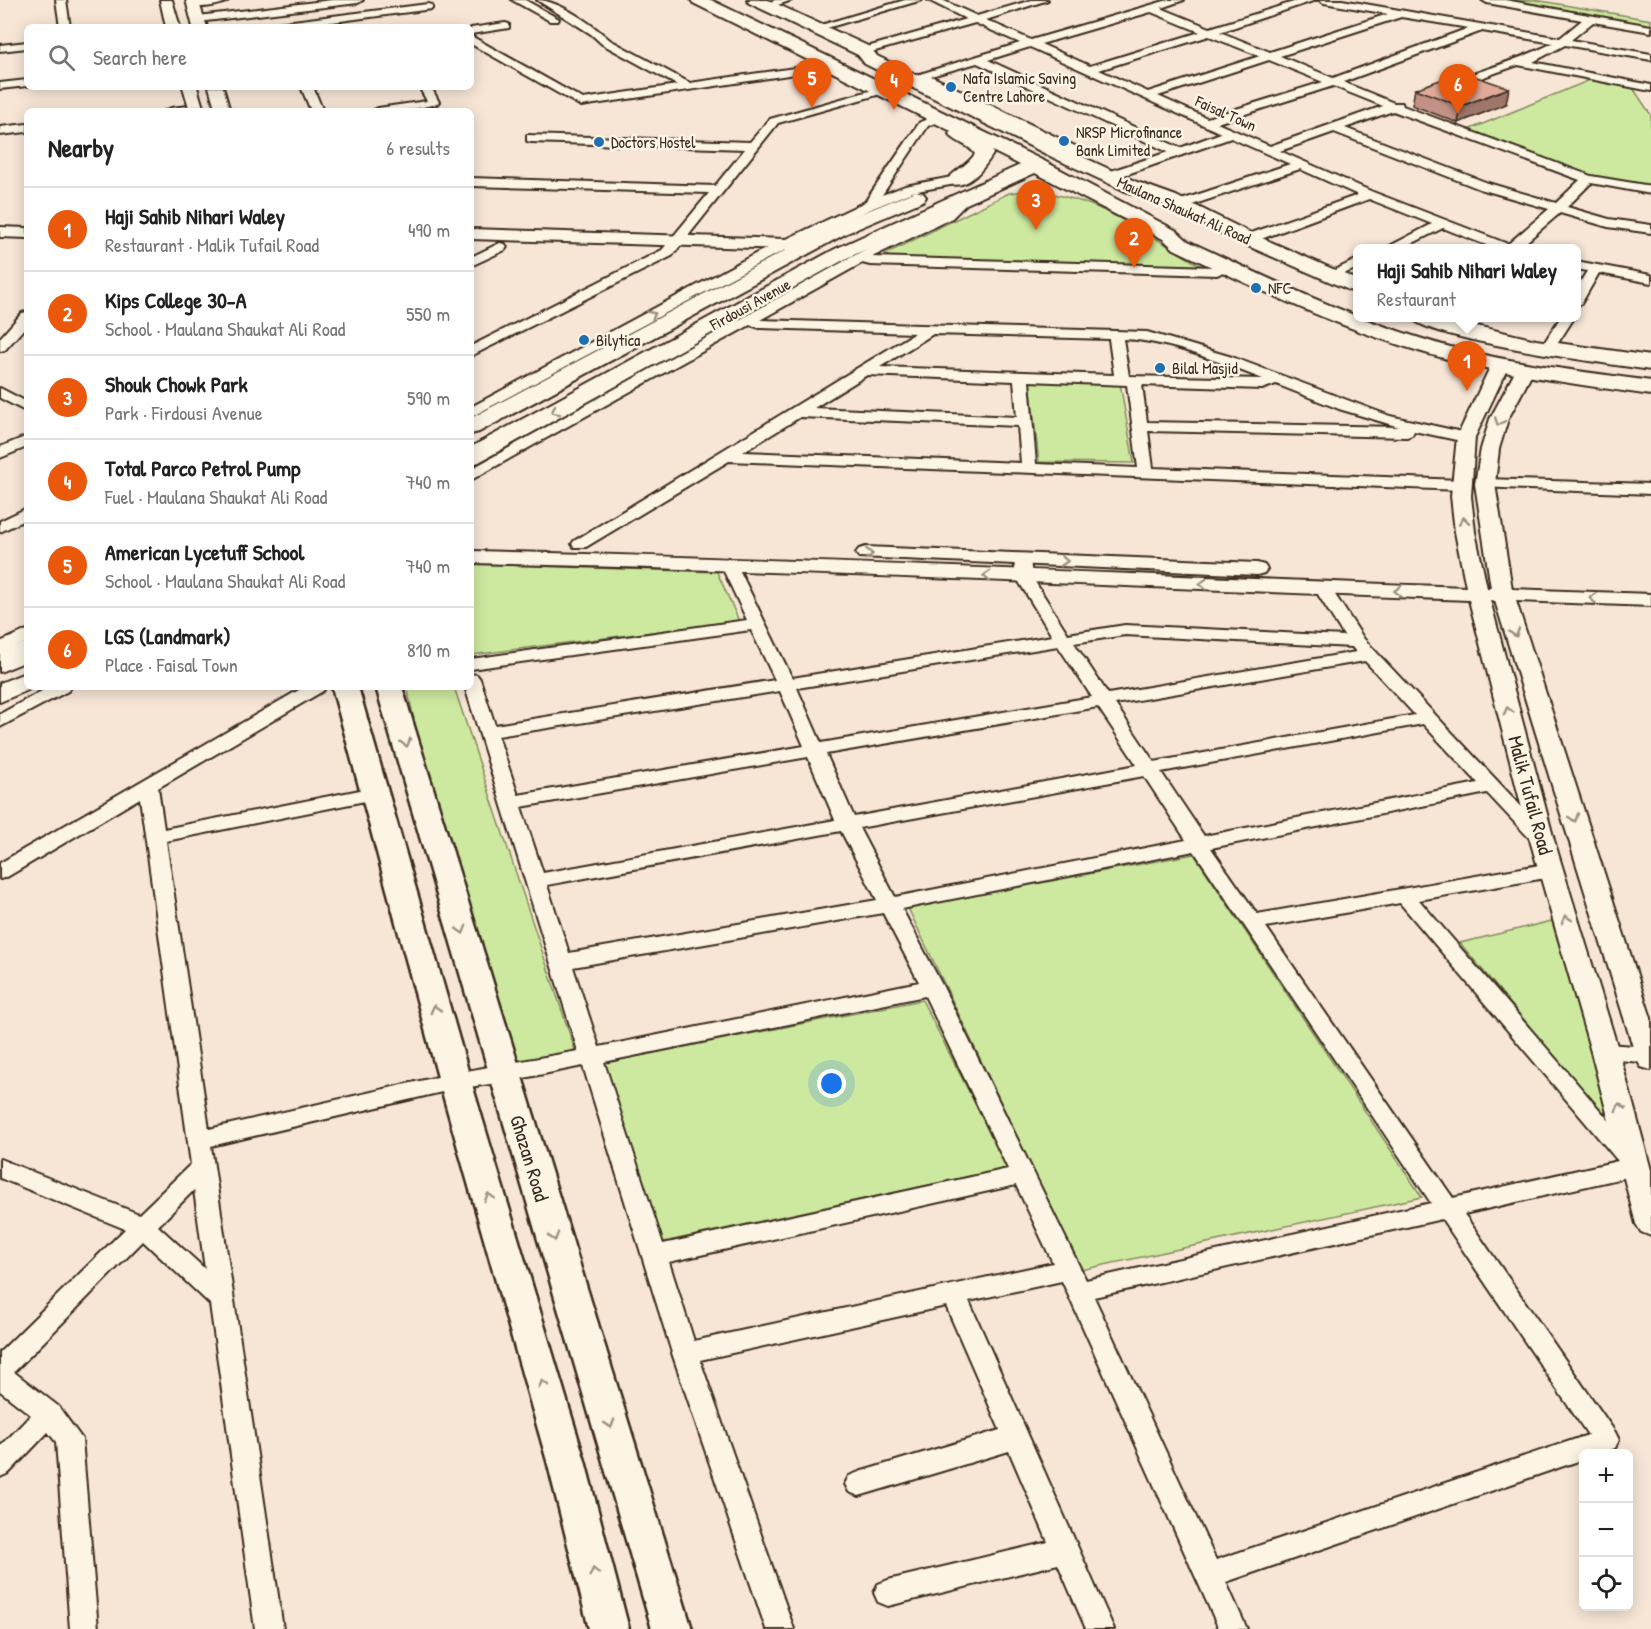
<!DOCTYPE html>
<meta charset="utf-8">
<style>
body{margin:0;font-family:"Patrick Hand",sans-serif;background:#f2f2f2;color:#222}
.controls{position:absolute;right:18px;bottom:18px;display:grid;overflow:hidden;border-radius:9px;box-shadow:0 3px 15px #0003}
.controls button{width:54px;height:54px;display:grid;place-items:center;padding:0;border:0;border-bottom:2px solid #e0e0e0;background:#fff;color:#222;font:30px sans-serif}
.you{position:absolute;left:832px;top:1084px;width:21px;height:21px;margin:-15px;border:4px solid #fff;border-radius:50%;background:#1a73e8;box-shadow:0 0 0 9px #1a73e833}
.badge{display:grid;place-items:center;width:39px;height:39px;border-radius:50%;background:#ea580c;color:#fff;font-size:20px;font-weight:700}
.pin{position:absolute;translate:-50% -50px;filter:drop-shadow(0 2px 3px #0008)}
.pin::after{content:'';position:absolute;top:32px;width:21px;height:18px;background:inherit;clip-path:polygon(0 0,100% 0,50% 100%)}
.popup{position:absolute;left:1353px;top:244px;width:228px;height:78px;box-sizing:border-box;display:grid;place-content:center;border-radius:9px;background:#fff;filter:drop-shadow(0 2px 4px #0005);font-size:20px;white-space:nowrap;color:#767676}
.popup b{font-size:22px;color:#222}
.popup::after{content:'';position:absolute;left:50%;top:100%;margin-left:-12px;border:12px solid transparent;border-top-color:#fff}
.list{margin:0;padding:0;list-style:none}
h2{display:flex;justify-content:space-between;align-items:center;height:78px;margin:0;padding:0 24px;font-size:26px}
h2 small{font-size:20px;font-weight:400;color:#767676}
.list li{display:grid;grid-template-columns:39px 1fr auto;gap:18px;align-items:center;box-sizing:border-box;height:84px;padding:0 24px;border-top:2px solid #e0e0e0}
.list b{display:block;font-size:22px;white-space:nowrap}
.list p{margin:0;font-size:20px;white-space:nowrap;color:#767676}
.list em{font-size:20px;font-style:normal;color:#767676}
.icon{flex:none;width:33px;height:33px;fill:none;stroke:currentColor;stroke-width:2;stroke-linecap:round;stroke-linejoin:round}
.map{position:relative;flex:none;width:1651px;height:1629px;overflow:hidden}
.search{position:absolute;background:#fff;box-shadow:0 3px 15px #0003;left:24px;top:24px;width:450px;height:66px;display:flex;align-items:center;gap:15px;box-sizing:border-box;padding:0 21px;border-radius:9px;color:#767676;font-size:22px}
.panel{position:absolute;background:#fff;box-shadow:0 3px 15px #0003;left:24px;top:108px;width:450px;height:582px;border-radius:9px}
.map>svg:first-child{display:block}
.green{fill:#cde99f;stroke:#848a5e;stroke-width:1.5}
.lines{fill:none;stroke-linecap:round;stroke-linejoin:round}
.minor-casing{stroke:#3b2a1e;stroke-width:4}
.tertiary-casing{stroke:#3b2a1e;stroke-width:4}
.secondary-casing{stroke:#3b2a1e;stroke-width:5}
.primary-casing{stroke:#3b2a1e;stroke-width:4}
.minor{fill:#fcf5e5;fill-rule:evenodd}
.tertiary{fill:#fcf5e5;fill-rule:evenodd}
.secondary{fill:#fcf5e5;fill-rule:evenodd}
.primary{fill:#fcf5e5;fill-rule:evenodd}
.wall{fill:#c29184;stroke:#3b2a1e;stroke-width:1.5}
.shaded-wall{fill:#9e766b;stroke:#3b2a1e;stroke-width:1.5}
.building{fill:#e1a999;stroke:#3b2a1e;stroke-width:1.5}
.oneway{stroke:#9c9082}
.poi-dot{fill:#1f6fb2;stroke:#fcf5e5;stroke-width:2}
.labels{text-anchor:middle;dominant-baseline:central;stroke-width:5;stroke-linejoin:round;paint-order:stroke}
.far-poi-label{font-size:16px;fill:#3b2a1e;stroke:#fcf5e5;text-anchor:start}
.far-street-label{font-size:16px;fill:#3b2a1e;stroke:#fcf5e5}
.street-label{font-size:20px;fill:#3b2a1e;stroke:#fcf5e5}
</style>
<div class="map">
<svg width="1651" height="1629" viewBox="0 0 1651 1629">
<rect width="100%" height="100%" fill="#f7e6d6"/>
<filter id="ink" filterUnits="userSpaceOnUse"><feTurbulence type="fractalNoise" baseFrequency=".0167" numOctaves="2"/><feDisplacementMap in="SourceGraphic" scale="12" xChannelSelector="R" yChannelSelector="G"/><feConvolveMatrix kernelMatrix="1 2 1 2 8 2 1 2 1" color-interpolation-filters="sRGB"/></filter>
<g filter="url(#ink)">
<g class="green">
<polygon points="1487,0 1535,0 1651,20 1651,29"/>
<polygon points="1590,80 1633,88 1651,115 1651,187 1605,180 1580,173 1468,130"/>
<path d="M 1025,191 C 1090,192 1147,234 1201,266 L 891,258 L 885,254 L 1009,193 Z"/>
<polygon points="1030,382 1120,383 1134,463 1039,462"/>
<polygon points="471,564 717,572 739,621 471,655"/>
<polygon points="407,687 454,687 575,1050 515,1065 451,893"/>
<polygon points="1194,854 1422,1197 1081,1270 908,908"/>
<polygon points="1552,921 1615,1129 1460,943"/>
<polygon points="922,1000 1008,1168 659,1243 603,1063"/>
</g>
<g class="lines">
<g class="minor-casing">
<g id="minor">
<polygon points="56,0 66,0 70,27 60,27"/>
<path d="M 200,0 L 229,0 C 221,6 196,10 188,4 Z"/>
<polygon points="332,0 363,0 358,3 198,22 193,19 198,16"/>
<polygon points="512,0 525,0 559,19 558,21 550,21"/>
<path d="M 537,0 C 559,0 593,25 610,40 L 690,83 L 829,63 L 835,66 L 829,69 L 581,106 L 471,44 L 471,36 L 583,99 L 677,85 L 602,44 L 591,34 Z"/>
<polygon points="775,0 792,0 769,8 764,5"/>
<polygon points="905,0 922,0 820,30 816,31 811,28"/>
<path d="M 928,0 L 942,0 L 977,16 L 1032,0 L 1048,0 L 986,20 L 1031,40 L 1168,0 L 1184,0 L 1161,8 L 1210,28 L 1300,0 L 1316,0 L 1220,32 L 1270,52 L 1388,14 L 1324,3 L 1319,0 L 1342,0 L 1560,38 L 1582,20 L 1487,3 L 1482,0 L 1505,0 L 1651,26 L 1651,32 L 1593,22 L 1571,40 L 1651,54 L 1651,60 L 1565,45 L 1533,62 L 1651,85 L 1651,91 L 1518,65 L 1455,87 L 1447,87 L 1447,83 C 1482,70 1519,60 1553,43 L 1482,31 L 1343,82 L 1394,103 L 1402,103 L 1403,106 L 1591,176 L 1651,186 L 1651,194 L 1591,183 L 1567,207 L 1609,219 L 1651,225 L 1651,233 L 1608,227 L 1560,213 L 1518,249 L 1496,249 L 1443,228 L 1401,249 L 1384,249 L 1432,224 L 1369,199 L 1253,242 L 1243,242 L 1241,239 L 1243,236 L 1358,195 L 1300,169 L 1183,208 L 1175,208 L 1173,205 L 1175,202 L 1290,164 L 1231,138 L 1113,179 L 1105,179 L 1103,176 L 1105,173 L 1168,152 L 977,63 L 931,76 L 1077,147 L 1077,153 L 1061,158 L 1057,157 L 1057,151 L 1063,150 L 920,80 L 910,82 L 904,79 L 1020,43 L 975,23 L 868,53 L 860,53 L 860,49 L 966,19 ZM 1151,12 L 1200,32 L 1090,66 L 1041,44 ZM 1401,17 L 1469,28 L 1333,78 L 1280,56 ZM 1209,36 L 1260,56 L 1148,92 L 1099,70 ZM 1030,47 L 1221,133 L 1180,148 L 988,60 ZM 1269,60 L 1323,82 L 1207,118 L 1158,96 ZM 1333,86 L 1383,106 L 1270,146 L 1217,123 ZM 1393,111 L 1580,180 L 1556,203 L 1488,183 L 1345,128 ZM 1334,132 L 1480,189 L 1549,209 L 1508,244 L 1373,192 L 1280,151 Z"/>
<polygon points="428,4 432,5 432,9 294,27 264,27 269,24"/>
<polygon points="505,23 509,24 509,28 471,34 471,28"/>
<polygon points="27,42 27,48 0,51 0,45"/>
<polygon points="27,80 27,86 0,89 0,83"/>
<polygon points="301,87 313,87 323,111 311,111"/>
<polygon points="419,87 431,87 439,102 437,104 404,111 372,111 378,108 427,101"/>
<polygon points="880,88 884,89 884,93 778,123 672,256 471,356 471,346 662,250 709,193 471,186 471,178 715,186 745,149 531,142 527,141 527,135 750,142 770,119"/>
<polygon points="197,105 201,106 201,110 165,111 171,108"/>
<polygon points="938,115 944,119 928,126 882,195 905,186 957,176 963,180 961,183 912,192 873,208 767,259 471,417 471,407 757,253 865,202 920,122"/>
<polygon points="27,124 27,132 0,135 0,127"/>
<path d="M 970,190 L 976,194 L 952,218 L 872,257 L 1215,267 L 1226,263 L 1233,267 L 1217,275 L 870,265 L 862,263 L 760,320 L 1147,332 L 1232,357 L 1390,416 L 1471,434 L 1474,437 L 1466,442 L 1414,431 L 1412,435 L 1407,437 L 1148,431 L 1153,468 L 1461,480 L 1469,485 L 1461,490 L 729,461 L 586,547 L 574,547 L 572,544 L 574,541 L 915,333 L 760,328 L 750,325 L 471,480 L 471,469 L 875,244 L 942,212 L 966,191 ZM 933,334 L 1109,339 L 1114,375 L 880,367 ZM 1123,339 C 1171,341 1218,362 1263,379 L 1129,376 ZM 867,375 L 1014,381 L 1017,417 L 814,408 ZM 1029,381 L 1127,385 L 1138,468 L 1036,464 ZM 1276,384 L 1339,409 L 1399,427 L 1147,422 L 1142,385 L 1262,389 ZM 800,417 L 1018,426 L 1021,463 L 743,452 Z"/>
<polygon points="500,243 505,244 507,247 505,250 471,266 471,257"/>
<polygon points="1358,259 1358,268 1329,280 1322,276"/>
<polygon points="1576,261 1651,275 1651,283 1599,273 1581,304 1576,305 1576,289 1587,271 1576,269"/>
<polygon points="27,312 27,325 5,350 0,351 0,338 22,313"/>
<polygon points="1560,318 1574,318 1556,346 1546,346 1544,343"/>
<polygon points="0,388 27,402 27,412 0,398"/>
<polygon points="27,436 27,447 0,458 0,447"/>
<polygon points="1485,479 1651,484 1651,494 1479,487 1477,484"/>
<polygon points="27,508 27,519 0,532 0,521"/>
<path d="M 1022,554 L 1030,559 L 1032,577 L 1068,634 L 1125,625 L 1344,636 L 1314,588 L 1316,584 L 1328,584 L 1364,639 L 1549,836 L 1552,840 L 1549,844 L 1542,846 L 1535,844 L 1487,793 L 1211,848 L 1257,914 L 1551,863 L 1558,865 L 1561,870 L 1558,875 L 1551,877 L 1419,900 L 1648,1166 L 1644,1172 L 1636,1175 L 1464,1214 L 1615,1432 L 1619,1440 L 1615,1448 L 1600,1454 L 1584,1454 L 1584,1459 L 1226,1582 L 1247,1629 L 1219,1629 L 1062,1281 L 969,1301 L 1114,1629 L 1086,1629 L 1058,1564 L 888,1606 L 878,1602 L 874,1593 L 878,1584 L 888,1580 L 1048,1542 L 1009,1451 L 859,1496 L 849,1492 L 845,1484 L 849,1476 L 859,1472 L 1000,1430 L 946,1306 L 700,1360 L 794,1629 L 766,1629 L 672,1353 L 583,1066 L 504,1082 L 455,1089 L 211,1146 L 283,1629 L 255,1629 L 210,1304 L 143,1241 L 14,1372 L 58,1406 L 82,1439 L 98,1629 L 70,1629 L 56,1442 L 48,1432 L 9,1473 L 0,1477 L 0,1447 L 31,1415 L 0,1391 L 0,1352 L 125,1229 L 0,1178 L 0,1159 L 139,1214 L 191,1164 L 140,798 L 7,877 L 0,879 L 0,863 L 304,687 L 326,687 L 323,691 L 158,788 L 164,829 L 375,787 L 382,789 L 385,793 L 382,797 L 375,799 L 166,841 L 209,1129 L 455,1073 L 578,1051 L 465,687 L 471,687 L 471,674 L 477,675 L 480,679 L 495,725 L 775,680 L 751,630 L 471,669 L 471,659 L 747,620 L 720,563 L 728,558 L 736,563 L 792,678 L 1052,636 L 1016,577 L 1014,559 ZM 1125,635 L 1352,647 L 1356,652 L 1108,694 L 1074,643 ZM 1058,646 L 1092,697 L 821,743 L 797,688 ZM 1365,661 L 1415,715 L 1154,762 L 1115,704 ZM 780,691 L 804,746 L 518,795 L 498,736 ZM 1098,707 L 1137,765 L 854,817 L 826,754 ZM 1423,724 L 1478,783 L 1204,836 L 1161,772 ZM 808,757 L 835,820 L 543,873 L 521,807 ZM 1144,776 L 1186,840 L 895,897 L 859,828 ZM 841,831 L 877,900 L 569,953 L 547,885 ZM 1194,851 L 1431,1203 L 1086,1280 L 943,987 L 902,909 ZM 1400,903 L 1618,1161 L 1453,1198 L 1266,927 ZM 883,913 L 919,982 L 599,1047 L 573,967 ZM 925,996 L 1008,1169 L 663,1244 L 604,1062 ZM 1016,1185 L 1053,1263 L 694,1341 L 669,1262 ZM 194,1190 L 205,1269 L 158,1226 ZM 1442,1219 L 1588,1435 L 1216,1560 L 1094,1297 Z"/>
<polygon points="27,630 27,642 0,654 0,642"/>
<polygon points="49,687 71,687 68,691 0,727 0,714"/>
<polygon points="1605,1044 1651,1047 1651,1063 1597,1058 1594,1052 1597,1046"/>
</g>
</g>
<g class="tertiary-casing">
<g id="tertiary">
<polygon points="160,0 172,0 180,27 166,27"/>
<polygon points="186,0 198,0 207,27 193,27"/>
<polygon points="183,87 197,87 204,111 190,111"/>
<polygon points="209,87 223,87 230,111 216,111"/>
<polygon points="0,227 27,228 27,238 0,237"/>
<polygon points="471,229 786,239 810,245 812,248 804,253 786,249 471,239"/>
<path d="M 1500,360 L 1506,361 L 1509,365 L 1475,437 L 1471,496 L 1475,532 L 1487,588 L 1491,588 L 1475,484 L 1481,449 L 1490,419 L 1516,370 L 1519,366 L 1531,366 L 1534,370 L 1508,419 L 1499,449 L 1495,484 L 1512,589 L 1651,594 L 1651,606 L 1516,601 L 1651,1018 L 1651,1070 L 1641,1067 L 1637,1060 L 1495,601 L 1490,600 L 1554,840 L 1619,1052 L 1651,1170 L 1651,1236 L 1641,1232 L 1636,1224 L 1591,1052 L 1530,840 L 1469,600 C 1136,587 804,571 471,563 L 471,551 C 803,559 1134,575 1466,587 L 1455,532 L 1451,496 L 1457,437 L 1491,365 L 1494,361 Z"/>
<polygon points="866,547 1257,563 1264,565 1267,569 1264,573 1257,575 859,557 856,553 859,549"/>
</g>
</g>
<g class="secondary-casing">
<g id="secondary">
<polygon points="332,687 358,687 471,1081 585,1461 629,1629 589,1629 547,1461 439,1081"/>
<polygon points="376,687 402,687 692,1629 652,1629"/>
</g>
</g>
<g class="primary-casing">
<g id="primary">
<path d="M 691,0 L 711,0 L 1044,161 L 1177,231 L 1188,241 C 1278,283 1366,326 1462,350 C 1524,365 1588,372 1651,381 L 1651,395 C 1574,384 1497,374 1422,352 C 1336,327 1255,288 1174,249 L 1163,239 L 1035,173 L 849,257 L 479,462 L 471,464 L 471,447 L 835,249 L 1020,165 L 992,151 L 993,154 C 984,168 969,189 950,184 L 947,180 C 955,170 968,165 975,154 C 969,144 956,143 949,134 L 951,131 L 693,3 Z"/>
<polygon points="747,0 768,0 870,47 877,56 1068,150 1137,182 1176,196 1255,235 1358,280 1358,294 1241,243 1162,204 1123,190 1054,158 865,64 858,55 749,3"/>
<polygon points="916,191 923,193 926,197 923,201 847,233 479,432 471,434 471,418 833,225"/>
<path d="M 1412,318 L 1443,318 L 1536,340 L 1651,356 L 1651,370 C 1616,365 1428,340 1412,318 Z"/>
<polygon points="27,642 27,661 0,672 0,653"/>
<polygon points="27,672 27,687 35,687 0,702 0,683"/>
</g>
</g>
<use href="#minor" class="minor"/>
<use href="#tertiary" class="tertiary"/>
<use href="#secondary" class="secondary"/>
<use href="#primary" class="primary"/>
</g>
<polygon class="wall" points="1415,89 1506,104 1458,123 1412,105"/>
<polygon class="shaded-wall" points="1509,88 1506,104 1458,123 1461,106"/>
<polygon class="building" points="1462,72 1509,88 1461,106 1415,89"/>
<defs><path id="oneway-chevron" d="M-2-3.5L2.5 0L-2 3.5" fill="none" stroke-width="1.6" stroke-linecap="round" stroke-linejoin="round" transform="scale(1.5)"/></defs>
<g class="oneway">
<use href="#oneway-chevron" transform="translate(652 315) rotate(-28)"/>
<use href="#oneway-chevron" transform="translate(555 411) rotate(151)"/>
<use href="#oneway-chevron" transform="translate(1499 422) rotate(111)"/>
<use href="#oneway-chevron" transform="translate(1464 521) rotate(-97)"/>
<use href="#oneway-chevron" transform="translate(869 554) rotate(2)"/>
<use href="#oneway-chevron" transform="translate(1064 561) rotate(3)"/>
<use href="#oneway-chevron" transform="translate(987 576) rotate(-177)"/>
<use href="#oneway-chevron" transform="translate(1203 584) rotate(-178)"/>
<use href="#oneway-chevron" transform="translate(1398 591) rotate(-178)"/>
<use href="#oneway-chevron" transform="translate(1593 598) rotate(-178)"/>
<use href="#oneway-chevron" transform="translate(1515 633) rotate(72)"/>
<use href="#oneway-chevron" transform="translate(1508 711) rotate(-105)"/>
<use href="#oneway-chevron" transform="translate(406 743) rotate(73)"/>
<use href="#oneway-chevron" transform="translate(1574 818) rotate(72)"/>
<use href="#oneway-chevron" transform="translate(1566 919) rotate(-107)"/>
<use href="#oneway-chevron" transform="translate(462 930) rotate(74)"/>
<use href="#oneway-chevron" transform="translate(435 1009) rotate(-105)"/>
<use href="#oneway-chevron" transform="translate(1620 1107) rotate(-105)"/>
<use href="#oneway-chevron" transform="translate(489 1197) rotate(-106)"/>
<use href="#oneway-chevron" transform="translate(554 1237) rotate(73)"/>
<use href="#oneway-chevron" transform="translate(543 1384) rotate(-106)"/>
<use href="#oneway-chevron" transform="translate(610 1424) rotate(73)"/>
<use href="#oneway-chevron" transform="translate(594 1572) rotate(-104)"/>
</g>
</g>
<g class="poi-dot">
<circle cx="951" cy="87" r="6"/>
<circle cx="1064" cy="141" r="6"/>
<circle cx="599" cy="142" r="6"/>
<circle cx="1256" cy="288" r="6"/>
<circle cx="584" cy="340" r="6"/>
<circle cx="1160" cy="368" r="6"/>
</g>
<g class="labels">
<g class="far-poi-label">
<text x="963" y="78">Nafa Islamic Saving<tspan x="963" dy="18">Centre Lahore</tspan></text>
<text x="1076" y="132">NRSP Microfinance<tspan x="1076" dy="18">Bank Limited</tspan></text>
<text x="611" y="142">Doctors Hostel</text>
<text x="1268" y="288">NFC</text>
<text x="596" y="340">Bilytica</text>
<text x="1172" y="368">Bilal Masjid</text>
</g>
<g class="far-street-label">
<text transform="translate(1226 113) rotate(24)">Faisal Town</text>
<text transform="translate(1184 210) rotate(24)">Maulana Shaukat Ali Road</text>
<text transform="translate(750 304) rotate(-29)">Firdousi Avenue</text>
</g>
<g class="street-label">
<text transform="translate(1531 795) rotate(75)">Malik Tufail Road</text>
<text transform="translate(530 1158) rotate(73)">Ghazan Road</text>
</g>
</g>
</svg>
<div class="controls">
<button>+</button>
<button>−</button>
<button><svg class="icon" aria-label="locate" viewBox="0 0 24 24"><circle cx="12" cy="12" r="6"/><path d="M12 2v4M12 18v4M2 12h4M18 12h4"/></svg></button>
</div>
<div class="you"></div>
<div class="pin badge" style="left:1467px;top:391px">1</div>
<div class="popup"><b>Haji Sahib Nihari Waley</b>Restaurant</div>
<div class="pin badge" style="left:1134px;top:268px">2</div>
<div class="pin badge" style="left:1036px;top:230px">3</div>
<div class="pin badge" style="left:894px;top:110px">4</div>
<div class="pin badge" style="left:812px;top:108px">5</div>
<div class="pin badge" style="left:1458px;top:114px">6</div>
<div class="search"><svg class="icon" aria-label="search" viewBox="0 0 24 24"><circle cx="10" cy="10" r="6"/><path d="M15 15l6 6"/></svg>Search here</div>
<section class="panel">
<h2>Nearby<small>6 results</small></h2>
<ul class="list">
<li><span class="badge">1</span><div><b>Haji Sahib Nihari Waley</b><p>Restaurant · Malik Tufail Road</p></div><em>490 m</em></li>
<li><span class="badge">2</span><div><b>Kips College 30-A</b><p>School · Maulana Shaukat Ali Road</p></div><em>550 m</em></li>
<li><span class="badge">3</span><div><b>Shouk Chowk Park</b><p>Park · Firdousi Avenue</p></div><em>590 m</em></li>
<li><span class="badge">4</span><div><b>Total Parco Petrol Pump</b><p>Fuel · Maulana Shaukat Ali Road</p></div><em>740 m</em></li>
<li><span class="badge">5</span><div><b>American Lycetuff School</b><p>School · Maulana Shaukat Ali Road</p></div><em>740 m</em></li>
<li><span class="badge">6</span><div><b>LGS (Landmark)</b><p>Place · Faisal Town</p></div><em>810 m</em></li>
</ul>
</section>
</div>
